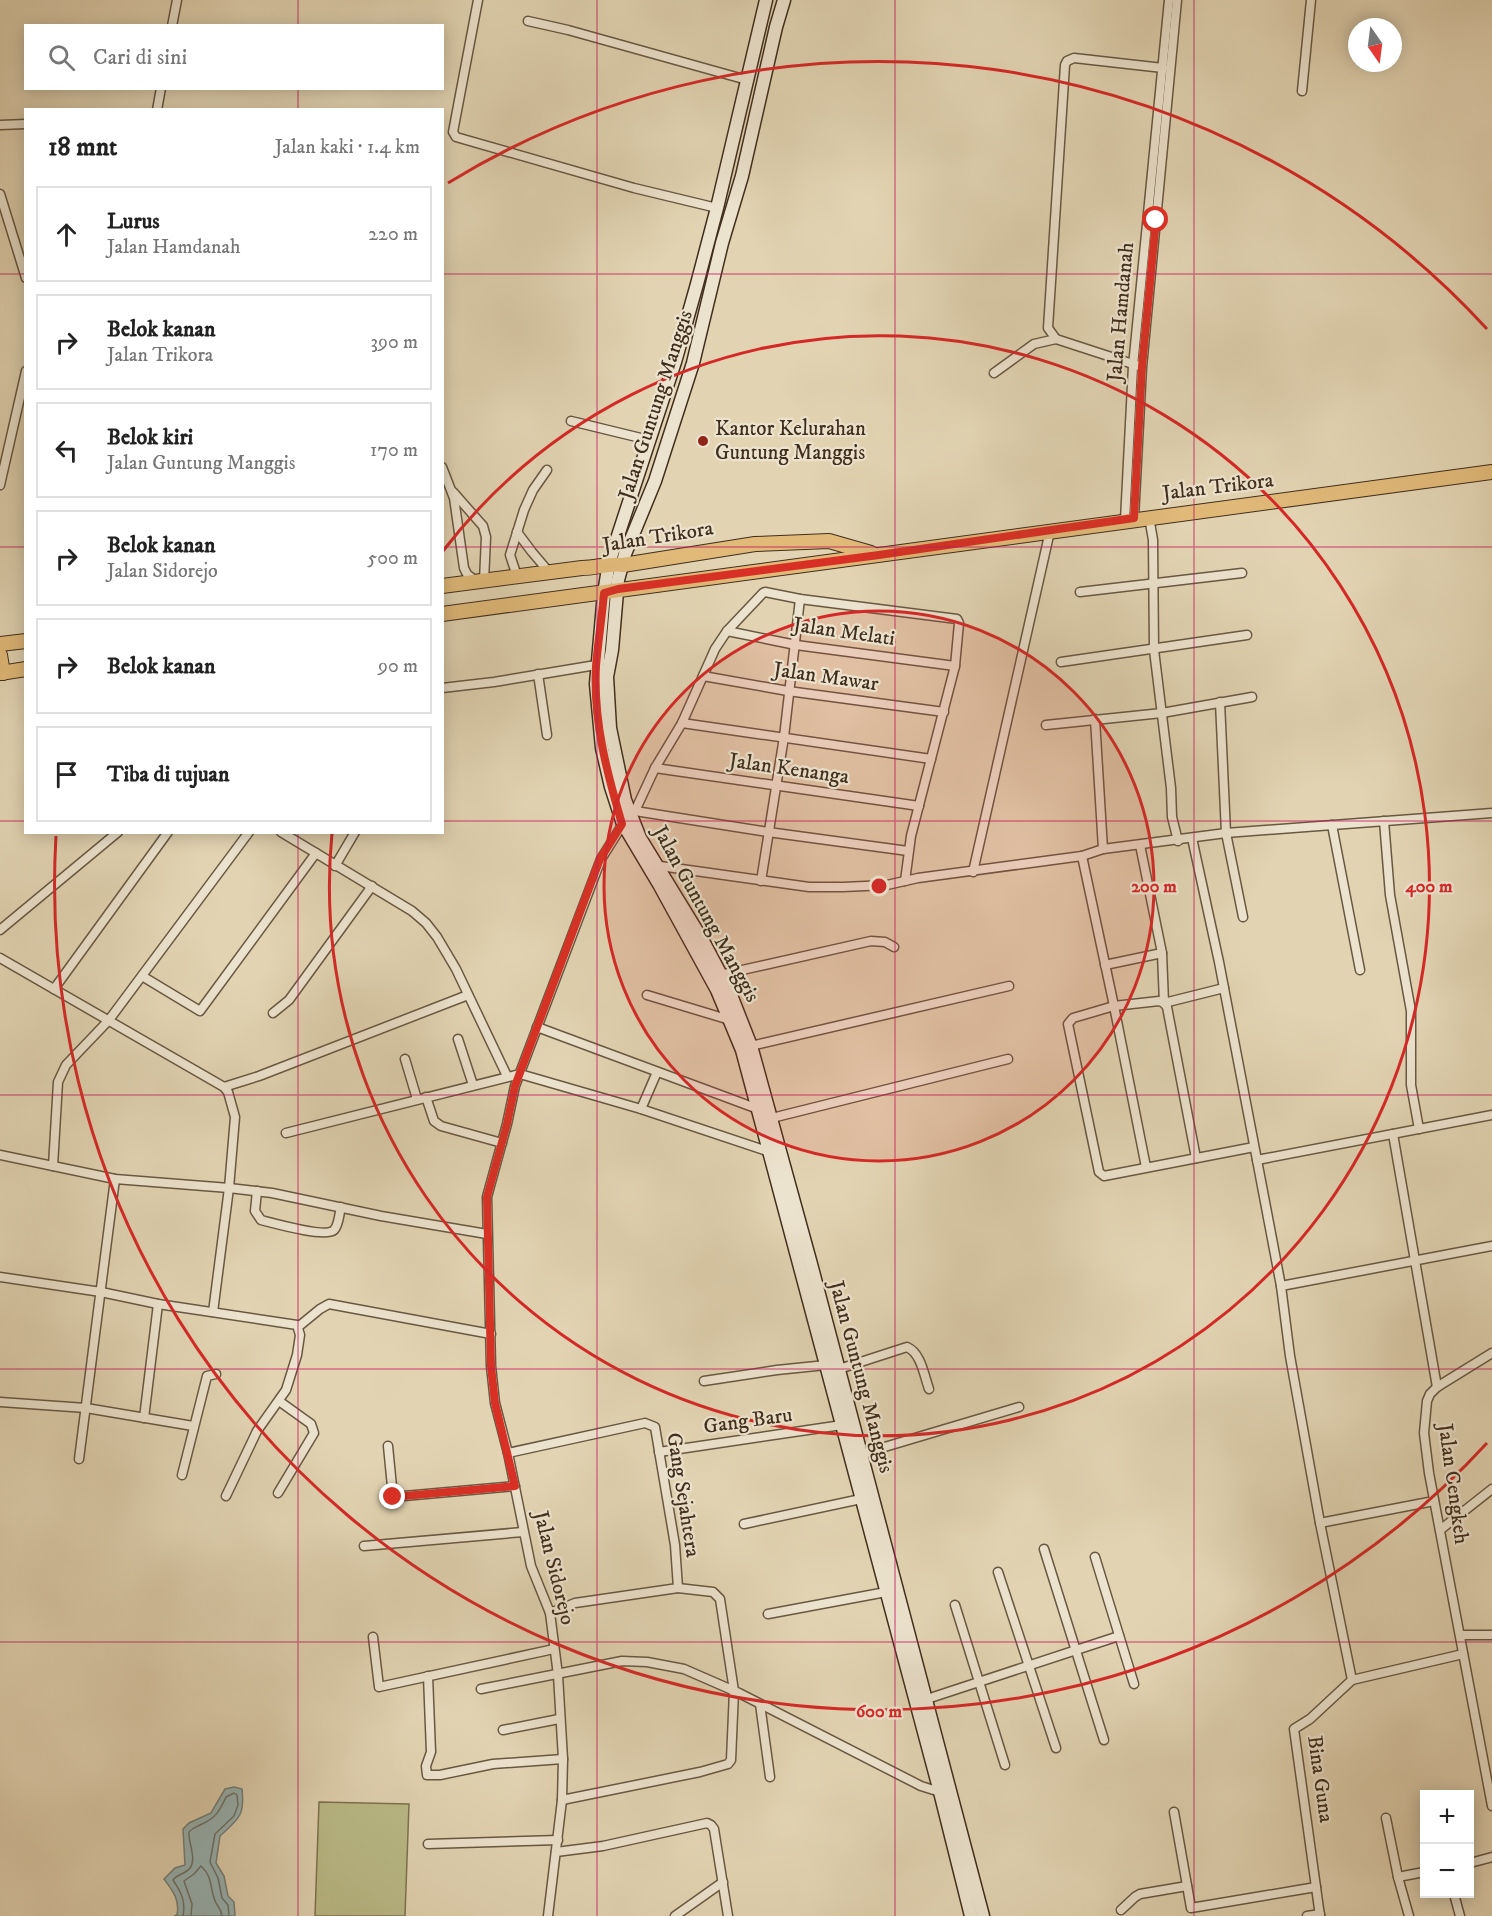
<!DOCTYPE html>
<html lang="id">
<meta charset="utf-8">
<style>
body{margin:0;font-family:"IM FELL DW Pica",serif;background:#f2f2f2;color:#222}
.controls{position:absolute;right:18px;bottom:18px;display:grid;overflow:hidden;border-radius:0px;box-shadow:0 3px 15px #0003}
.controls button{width:54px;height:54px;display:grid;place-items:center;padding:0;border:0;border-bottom:2px solid #e0e0e0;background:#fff;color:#222;font:30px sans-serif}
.compass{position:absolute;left:1348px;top:18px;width:54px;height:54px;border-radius:50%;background:#fff;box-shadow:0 3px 15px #0003;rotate:166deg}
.stop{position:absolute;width:18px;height:18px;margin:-14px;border:4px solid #d93025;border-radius:50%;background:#fff}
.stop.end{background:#d93025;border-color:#fff;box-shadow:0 2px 6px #0008}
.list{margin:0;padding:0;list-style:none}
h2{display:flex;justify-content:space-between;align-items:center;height:78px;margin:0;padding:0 24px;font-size:26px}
h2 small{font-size:20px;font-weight:400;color:#767676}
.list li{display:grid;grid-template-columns:39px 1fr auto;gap:18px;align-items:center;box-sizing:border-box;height:96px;margin:0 12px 12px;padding:0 12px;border:2px solid #e0e0e0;border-radius:0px}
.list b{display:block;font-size:22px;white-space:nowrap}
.list p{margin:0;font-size:20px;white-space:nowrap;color:#767676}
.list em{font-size:20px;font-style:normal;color:#767676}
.icon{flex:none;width:33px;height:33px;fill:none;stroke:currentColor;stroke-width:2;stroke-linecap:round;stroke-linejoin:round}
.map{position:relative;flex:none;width:1492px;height:1916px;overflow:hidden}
.search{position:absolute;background:#fff;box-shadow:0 3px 15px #0003;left:24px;top:24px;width:420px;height:66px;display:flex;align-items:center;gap:15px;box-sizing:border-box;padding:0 21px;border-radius:0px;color:#767676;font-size:22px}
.panel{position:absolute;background:#fff;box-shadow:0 3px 15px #0003;left:24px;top:108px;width:420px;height:726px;border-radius:0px}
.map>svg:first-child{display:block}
.green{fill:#babb88;stroke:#7d7452;stroke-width:1.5}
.water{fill:#98b6b7;stroke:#758079;stroke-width:1.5}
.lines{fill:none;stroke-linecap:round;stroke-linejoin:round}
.shore{stroke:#6c726a;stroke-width:1.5}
.street-casing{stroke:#685842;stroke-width:11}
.secondary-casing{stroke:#402e1d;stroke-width:15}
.primary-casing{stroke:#402e1d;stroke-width:16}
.street{stroke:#ece3ce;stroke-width:8}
.secondary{stroke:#ece3ce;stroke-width:12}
.primary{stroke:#e1ba7a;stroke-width:14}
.route{stroke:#d93025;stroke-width:8}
.grid{fill:none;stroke:#c2185b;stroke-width:1.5;stroke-opacity:0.55}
.ring{fill:none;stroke:#d62828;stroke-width:3}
.poi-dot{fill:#8f2418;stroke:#ece3ce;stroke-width:2}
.labels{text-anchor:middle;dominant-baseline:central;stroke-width:4.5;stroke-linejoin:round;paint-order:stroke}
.street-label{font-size:21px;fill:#402e1d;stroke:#ece3ce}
.poi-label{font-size:21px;fill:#402e1d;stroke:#ece3ce;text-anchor:start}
.centre{fill:#d62828;stroke:#ece3ce;stroke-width:3}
.ring-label{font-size:18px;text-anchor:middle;font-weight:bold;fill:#d62828;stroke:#ece3ce;stroke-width:4.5;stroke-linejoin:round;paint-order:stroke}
</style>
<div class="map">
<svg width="1492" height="1916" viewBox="0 0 1492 1916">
<rect width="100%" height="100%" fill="#e2d4b3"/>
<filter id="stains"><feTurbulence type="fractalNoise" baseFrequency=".00333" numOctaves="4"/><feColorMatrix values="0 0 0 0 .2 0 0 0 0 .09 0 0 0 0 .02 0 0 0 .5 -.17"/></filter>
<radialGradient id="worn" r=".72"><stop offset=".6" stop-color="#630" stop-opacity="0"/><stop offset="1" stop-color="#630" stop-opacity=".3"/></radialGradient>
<polygon class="green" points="319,1802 409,1804 405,1916 315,1916"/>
<path class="water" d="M 234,1787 L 242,1789 C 245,1815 239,1819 220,1836 L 216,1863 L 224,1876 L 228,1896 L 234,1902 L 235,1916 L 174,1916 L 177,1915 C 180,1900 173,1891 164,1879 L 175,1868 L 185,1865 L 183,1829 L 189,1823 L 211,1813 L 225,1789 Z"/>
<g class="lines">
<g class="shore">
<path d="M 183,1916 C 186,1901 181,1892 173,1880 C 177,1874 186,1874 190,1868 C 197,1859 188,1842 189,1832 C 193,1827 197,1827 202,1824 C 216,1818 220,1810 226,1797 L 234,1793 L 237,1795 L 238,1805 L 234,1816 L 215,1834 L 210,1862 L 218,1878 L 222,1898 L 228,1905 L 229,1916"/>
<path d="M 191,1916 L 192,1904 L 184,1881 L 194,1874 L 201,1866 C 214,1878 209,1889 216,1903 C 219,1908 221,1909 222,1916"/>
</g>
<g class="street-casing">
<g id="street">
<polyline points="478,0 453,132 456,137 634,188 717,208"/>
<polyline points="528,21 568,30 747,80"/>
<polyline points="172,26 177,0"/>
<polyline points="1302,91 1311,0"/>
<polyline points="157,110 161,88"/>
<polyline points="0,125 26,124"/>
<polyline points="0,194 26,278"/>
<polyline points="1056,339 1048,328 1065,65 1067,61 1074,58 1163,68"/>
<polyline points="994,373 1034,344 1056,339 1139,366"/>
<polyline points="571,421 649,440"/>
<polyline points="442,467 454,498 464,568 467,574 477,582"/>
<polyline points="0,485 26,371"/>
<polyline points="453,492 483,526 486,537 484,581"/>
<polyline points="1149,517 1153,540 1154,650 1171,788 1172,817 1178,841"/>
<polyline points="1134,518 1142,367 1177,0"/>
<polyline points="1125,520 1133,366 1169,0"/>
<polyline points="517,532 532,552 549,572"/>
<polyline points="517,576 510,555 524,510 533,490 547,470"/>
<polyline points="1080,592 1242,573"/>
<polyline points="727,631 796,645 955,666"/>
<polyline points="1061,662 1247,635"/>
<polyline points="538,674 547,735"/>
<polyline points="703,676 788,691 944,712"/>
<polyline points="442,688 494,682 596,665"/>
<polyline points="1220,702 1226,833 1243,917"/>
<polyline points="1095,719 1103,849"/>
<polyline points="682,723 931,759"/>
<polyline points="1046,725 1162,713 1252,697"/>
<polyline points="655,768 919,806"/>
<polyline points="635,811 655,768 682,723 715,649 727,631 763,593 765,592 800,599 957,619 959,623 955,666 911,836 905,881"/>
<polyline points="633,813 635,811 768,832 908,851"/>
<polyline points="1384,821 1390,895 1411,1011 1411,1085 1419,1129"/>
<polyline points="1332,825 1360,970"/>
<polyline points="281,832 412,911 426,923 437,937 456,969 507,1076"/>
<polyline points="1192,838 1219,962 1257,1160 1492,1115"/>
<polyline points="1140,845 1162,953 1164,1003 1224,988"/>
<polyline points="1082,856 1114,1006 1159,1001 1164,1003 1167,1007 1196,1158"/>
<polyline points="653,865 809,887 843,887 887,885 918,878 1082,856 1103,849 1226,833 1492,813"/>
<polyline points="335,866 355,832"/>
<polyline points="973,872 1050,531"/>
<polyline points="761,881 784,737 800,599"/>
<polyline points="0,930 118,832"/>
<polyline points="0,958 224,1087 228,1092 235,1117 229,1188 213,1312"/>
<polyline points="1105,965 1162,953"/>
<polyline points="720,975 871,941 885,942 894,947"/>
<polyline points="142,976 200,1011 316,853"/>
<polyline points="54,989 168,832"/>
<polyline points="647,995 730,1020"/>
<polyline points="273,1013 289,1000 372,886"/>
<polyline points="537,1027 758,1109"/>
<polyline points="458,1039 473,1085"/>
<polyline points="751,1046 1009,986"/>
<polyline points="405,1059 417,1099"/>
<polyline points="224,1087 259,1076 468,995"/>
<polyline points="426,1097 434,1121 441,1126 502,1143"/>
<polyline points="641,1109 657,1072"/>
<polyline points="772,1118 1008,1059"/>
<polyline points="286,1133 520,1074 641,1109 770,1152"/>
<polyline points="1393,1134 1437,1387"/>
<polyline points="0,1155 115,1179 229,1188 272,1193 381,1216 487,1234"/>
<polyline points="1257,1160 1281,1286 1290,1356 1320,1523 1352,1680"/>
<polyline points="53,1166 58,1082 66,1065 109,1020 249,832"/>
<polyline points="1146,1167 1114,1006 1073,1018 1068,1024 1099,1172 1104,1176 1254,1147"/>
<path d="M 257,1191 L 255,1211 L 261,1220 C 273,1223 326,1238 334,1230 C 339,1225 339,1214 341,1207"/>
<polyline points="0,1277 101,1292 158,1304 297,1325 300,1335 297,1355 286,1390 257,1431 226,1496"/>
<polyline points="1281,1286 1492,1246"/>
<polyline points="298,1327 320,1309 329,1304 491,1334"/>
<polyline points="1492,1353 1437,1387 1430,1394 1427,1401 1424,1433 1429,1473 1492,1806"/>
<path d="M 839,1369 L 907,1347 C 921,1353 924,1375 929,1389"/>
<polyline points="704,1381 777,1370 826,1365"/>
<polyline points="0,1402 86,1408 193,1426"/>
<polyline points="144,1418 158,1304"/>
<polyline points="388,1446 393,1497 515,1486"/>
<polyline points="659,1452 842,1425"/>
<polyline points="508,1453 645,1423 655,1427 675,1545 678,1588 575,1603 550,1613"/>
<polyline points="861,1454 1019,1407"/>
<polyline points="79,1459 115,1179"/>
<polyline points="182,1475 207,1376 216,1374"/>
<polyline points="278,1493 314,1433 311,1424 279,1401"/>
<polyline points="1320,1523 1434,1501"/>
<polyline points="744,1524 861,1499"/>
<polyline points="1440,1530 1492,1489"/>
<polyline points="364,1546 523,1532"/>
<polyline points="1044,1549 1104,1740"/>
<polyline points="1095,1557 1134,1684"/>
<polyline points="998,1572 1056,1748"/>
<polyline points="955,1605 1005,1765"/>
<polyline points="768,1614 886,1592"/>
<polyline points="1461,1635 1492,1635"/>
<polyline points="373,1637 379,1687 554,1649"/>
<polyline points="428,1676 431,1752 426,1766 427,1775 440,1775 493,1764 563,1759"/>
<polyline points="481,1689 622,1661 647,1662 684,1669 739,1693 921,1786 940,1792"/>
<polyline points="927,1699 1119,1636"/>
<polyline points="760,1704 770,1777"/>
<polyline points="503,1730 559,1719"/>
<polyline points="562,1800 700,1772 728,1764 731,1760 734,1691 720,1599 713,1592 678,1588"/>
<polyline points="1174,1812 1191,1908 1316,1887"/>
<polyline points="1386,1818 1398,1877"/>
<polyline points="428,1844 558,1840"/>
<polyline points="556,1852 603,1846 707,1823 711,1825 714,1829 728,1916"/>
<polyline points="1470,1863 1492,1857"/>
<polyline points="1454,1894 1460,1916"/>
<polyline points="1121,1910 1135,1897 1140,1894 1187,1886"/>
<polyline points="548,1916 562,1800 563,1759 558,1675 550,1613 531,1566 508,1453 495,1403 491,1366 487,1197 507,1124 515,1086 601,859 623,824"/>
<polyline points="675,1916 723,1882"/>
<polyline points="1307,1916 1320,1914"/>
<polyline points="1320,1916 1294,1729 1310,1719 1352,1680 1463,1654"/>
<polyline points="1409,1916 1398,1877 1424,1872"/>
</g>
</g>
<g class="secondary-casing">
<g id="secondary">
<polyline points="766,0 717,208 697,284 675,362 609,563 604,593 596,684 602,748 611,787 623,824 660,886 717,990 742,1050 940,1792 971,1916"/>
<polyline points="784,0 776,27 742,176 722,243 693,363 655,481 625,554 618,580 612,650 607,677 610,728 625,800 640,838 703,941 729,990 751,1046 811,1264 983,1916"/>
</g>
</g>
<g class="primary-casing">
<g id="primary">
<path d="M 442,586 L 582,568 C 597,568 608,563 623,565 L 755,544 L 829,541 L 871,553"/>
<path d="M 442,614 C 792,564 1142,518 1492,472"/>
<polyline points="0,644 26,641"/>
<polyline points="0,655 3,673"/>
<polyline points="0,673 26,669"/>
</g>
</g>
<use href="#street" class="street"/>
<use href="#secondary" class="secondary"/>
<use href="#primary" class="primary"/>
</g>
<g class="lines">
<path class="route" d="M 393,1497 L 515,1486 L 495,1403 L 491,1366 L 487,1197 L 507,1124 L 515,1086 L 600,859 L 622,824 C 607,773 593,721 596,666 C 598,642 602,617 604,593 L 618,589 L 879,555 L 1134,518 L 1142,367 L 1156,220"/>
</g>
<path class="grid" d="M 298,0 L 298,26M 597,0 L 597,1916M 895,0 L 895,1916M 1194,0 L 1194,1916M 298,88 L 298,110M 0,274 L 26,274M 442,274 L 1492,274M 0,547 L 26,547M 442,547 L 1492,547M 0,821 L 26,821M 442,821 L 1492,821M 298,832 L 298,1916M 0,1095 L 1492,1095M 0,1369 L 1492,1369M 0,1642 L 1492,1642"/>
<circle cx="879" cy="886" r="275" fill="#d62828" fill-opacity=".12"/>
<g class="ring">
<circle cx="879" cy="886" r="275"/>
<path d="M443 551A550 550 0 1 1 332 833"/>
<path d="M1487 1443A825 825 0 0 1 56 836M448 183A825 825 0 0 1 1487 329"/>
</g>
<circle class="poi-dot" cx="703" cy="441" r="6"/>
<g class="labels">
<g class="street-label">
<text transform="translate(1121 312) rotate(-85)">Jalan Hamdanah</text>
<text transform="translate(656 405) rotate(-72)">Jalan Guntung Manggis</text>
<text transform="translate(1218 487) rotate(-7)">Jalan Trikora</text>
<text transform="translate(658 537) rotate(-9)">Jalan Trikora</text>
<text transform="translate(844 632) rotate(8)">Jalan Melati</text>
<text transform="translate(826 677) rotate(8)">Jalan Mawar</text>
<text transform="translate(789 769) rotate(8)">Jalan Kenanga</text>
<text transform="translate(706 914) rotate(61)">Jalan Guntung Manggis</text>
<text transform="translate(861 1377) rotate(75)">Jalan Guntung Manggis</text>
<text transform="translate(748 1421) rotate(-8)">Gang Baru</text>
<text transform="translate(1453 1484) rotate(82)">Jalan Cengkeh</text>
<text transform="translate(683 1495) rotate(81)">Gang Sejahtera</text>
<text transform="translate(554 1568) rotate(76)">Jalan Sidorejo</text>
<text transform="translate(1320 1779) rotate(82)">Bina Guna</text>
</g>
<g class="poi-label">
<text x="715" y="429">Kantor Kelurahan<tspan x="715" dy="24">Guntung Manggis</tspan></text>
</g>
</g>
<circle cx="879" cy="886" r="9" class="centre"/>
<g class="ring-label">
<text x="1154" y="892">200 m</text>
<text x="1429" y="892">400 m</text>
<text x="879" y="1717">600 m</text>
</g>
<rect width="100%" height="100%" filter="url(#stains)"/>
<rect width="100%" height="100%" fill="url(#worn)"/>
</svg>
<div class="controls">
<button>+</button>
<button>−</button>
</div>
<svg class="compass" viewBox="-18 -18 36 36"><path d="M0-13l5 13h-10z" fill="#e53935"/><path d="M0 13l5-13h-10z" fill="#767676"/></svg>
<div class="stop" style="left:1156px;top:220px"></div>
<div class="stop end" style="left:393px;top:1497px"></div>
<div class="search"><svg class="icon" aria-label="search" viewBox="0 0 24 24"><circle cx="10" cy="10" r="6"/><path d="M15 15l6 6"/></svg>Cari di sini</div>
<section class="panel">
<h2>18 mnt<small>Jalan kaki · 1.4 km</small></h2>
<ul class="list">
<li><svg class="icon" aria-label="ahead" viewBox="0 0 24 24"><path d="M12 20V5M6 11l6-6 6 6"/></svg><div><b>Lurus</b><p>Jalan Hamdanah</p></div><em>220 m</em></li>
<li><svg class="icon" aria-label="right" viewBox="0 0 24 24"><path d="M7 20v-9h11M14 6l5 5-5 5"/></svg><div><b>Belok kanan</b><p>Jalan Trikora</p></div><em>390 m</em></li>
<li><svg class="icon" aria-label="left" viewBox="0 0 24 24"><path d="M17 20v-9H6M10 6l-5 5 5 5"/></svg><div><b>Belok kiri</b><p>Jalan Guntung Manggis</p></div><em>170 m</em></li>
<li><svg class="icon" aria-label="right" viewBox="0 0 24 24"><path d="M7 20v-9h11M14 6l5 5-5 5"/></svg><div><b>Belok kanan</b><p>Jalan Sidorejo</p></div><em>500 m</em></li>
<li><svg class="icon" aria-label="right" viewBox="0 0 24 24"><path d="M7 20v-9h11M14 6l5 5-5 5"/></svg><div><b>Belok kanan</b></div><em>90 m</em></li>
<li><svg class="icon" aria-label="arrive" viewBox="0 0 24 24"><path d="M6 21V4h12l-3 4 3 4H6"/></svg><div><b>Tiba di tujuan</b></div></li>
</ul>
</section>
</div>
